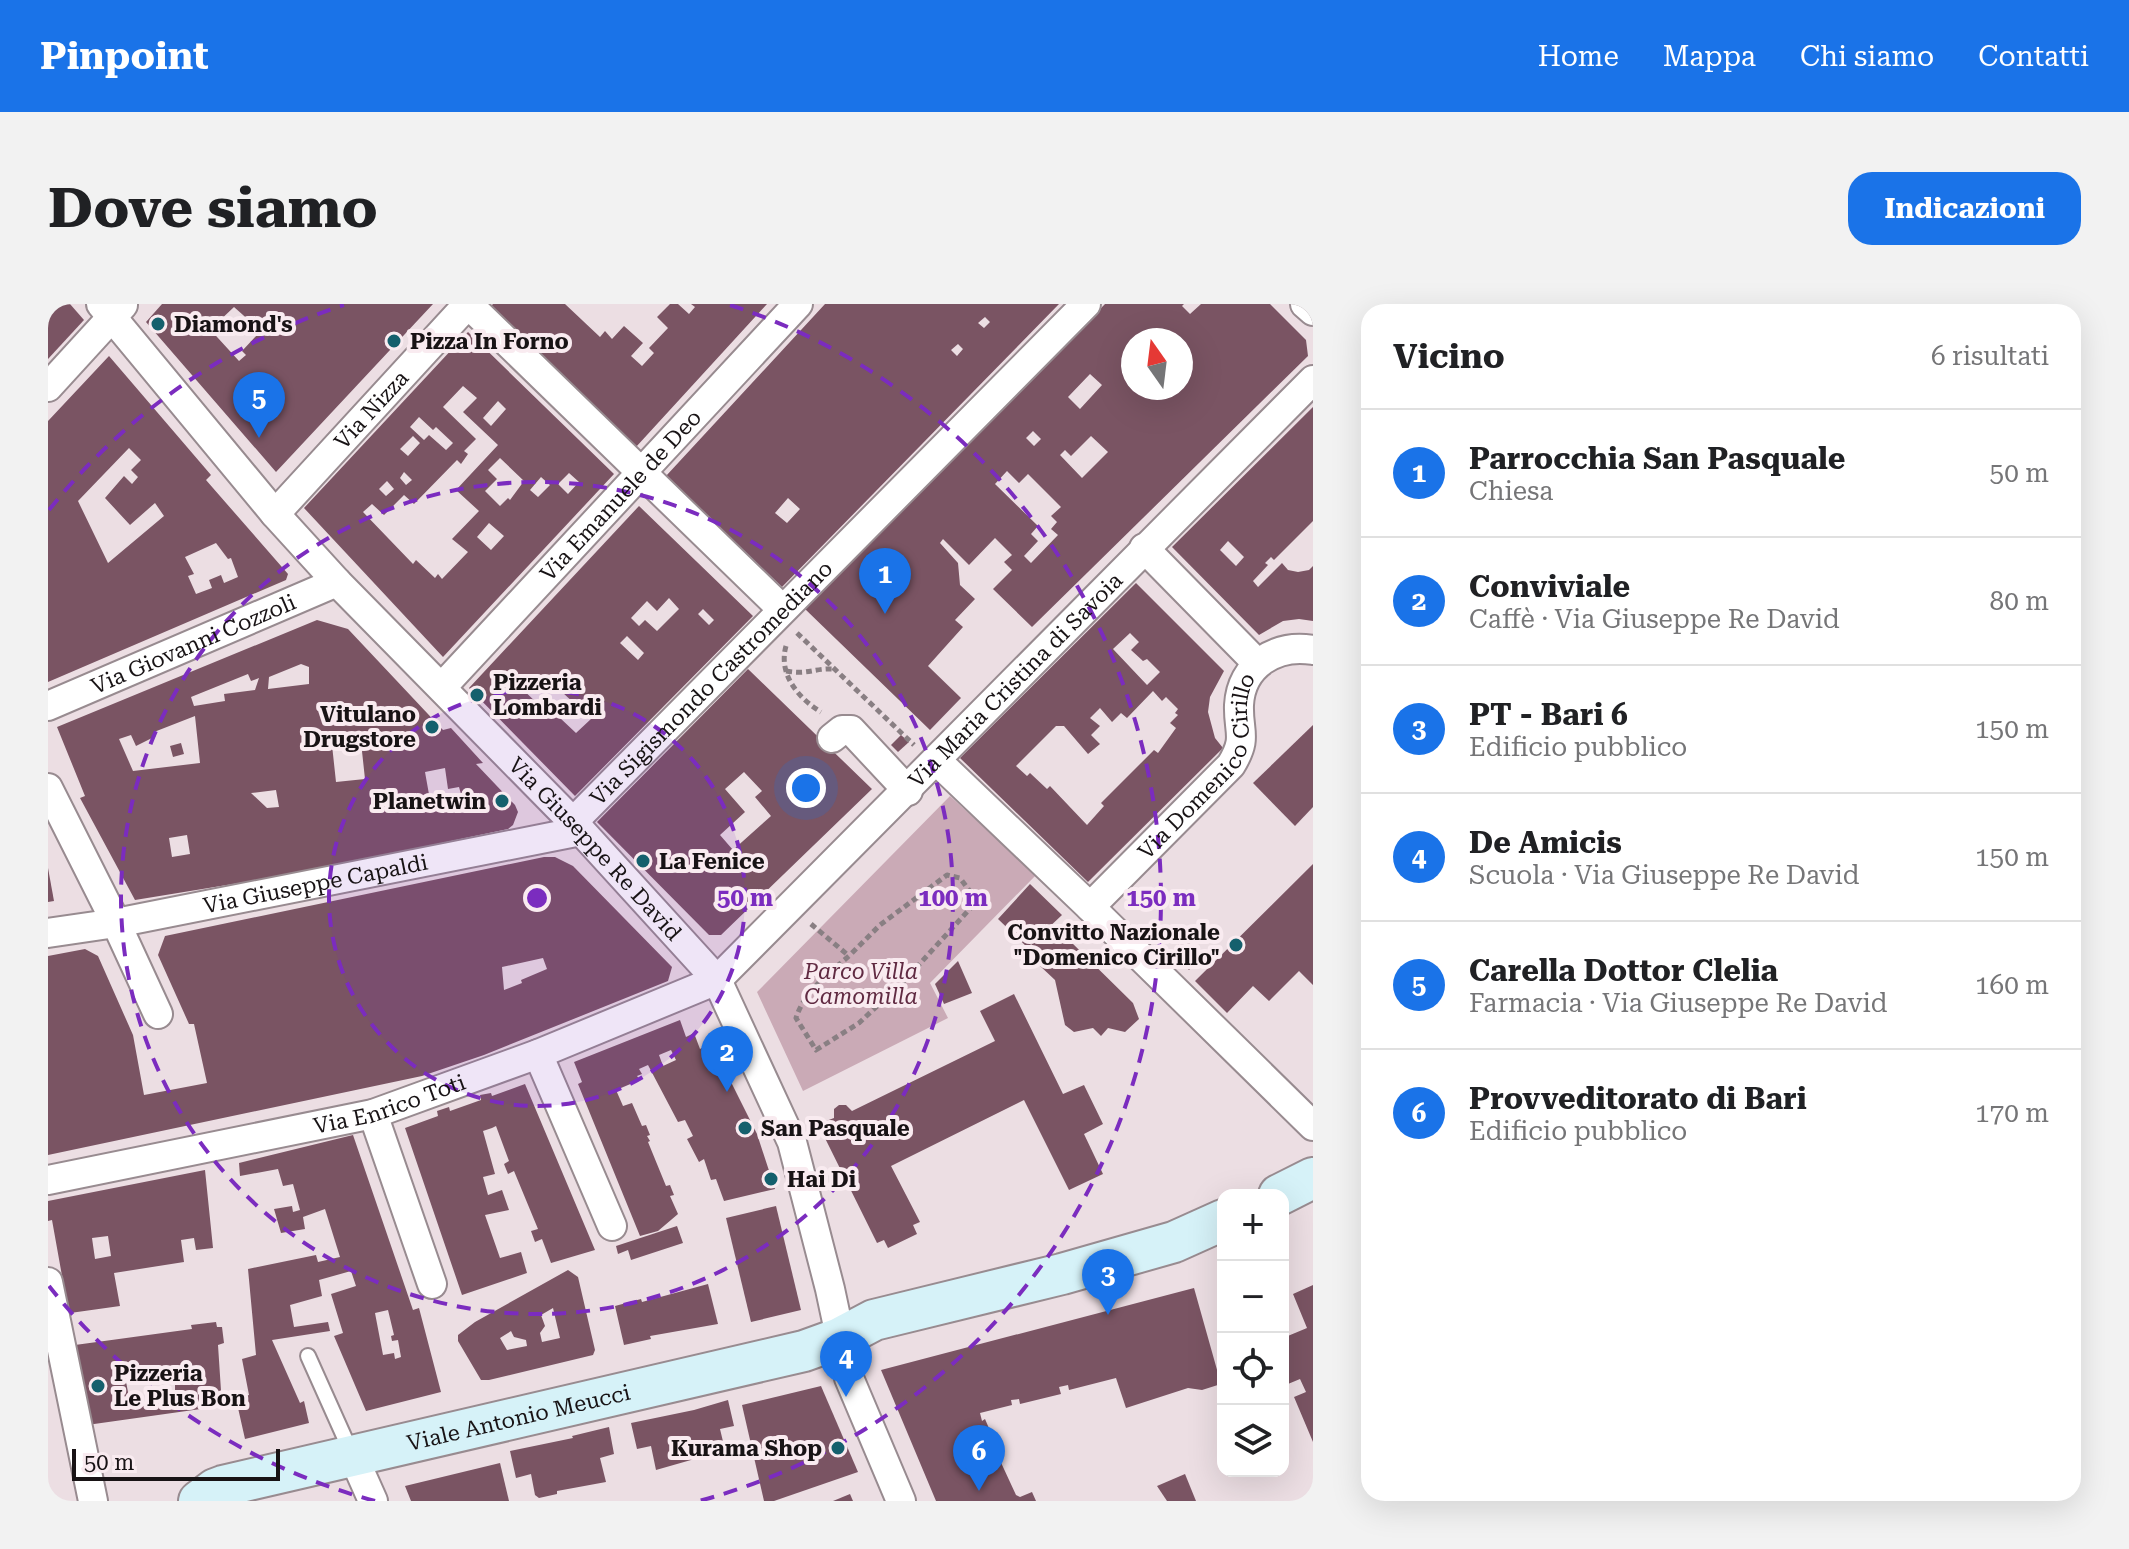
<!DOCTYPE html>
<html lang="it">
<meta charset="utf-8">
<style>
body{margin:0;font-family:"Roboto Serif",serif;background:#f2f2f2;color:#202124}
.controls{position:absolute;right:24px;bottom:24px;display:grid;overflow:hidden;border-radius:16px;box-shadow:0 8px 32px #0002}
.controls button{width:72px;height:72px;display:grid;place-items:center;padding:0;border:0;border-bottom:2px solid #e0e0e0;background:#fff;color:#202124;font:40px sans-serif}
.compass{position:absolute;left:1073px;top:24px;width:72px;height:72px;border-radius:50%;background:#fff;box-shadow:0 8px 32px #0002;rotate:346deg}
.scale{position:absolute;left:24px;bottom:20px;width:208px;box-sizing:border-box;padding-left:8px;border:4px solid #181315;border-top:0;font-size:22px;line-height:28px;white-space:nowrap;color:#181315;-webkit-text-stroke:6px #f9ebf0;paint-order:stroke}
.you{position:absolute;left:758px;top:484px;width:28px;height:28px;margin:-20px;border:6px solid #fff;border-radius:50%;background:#1a73e8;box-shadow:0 0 0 12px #1a73e833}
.badge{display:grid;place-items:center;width:52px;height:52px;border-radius:50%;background:#1a73e8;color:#fff;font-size:26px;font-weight:700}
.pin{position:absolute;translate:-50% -66px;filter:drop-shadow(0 2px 4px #0008)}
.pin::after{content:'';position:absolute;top:42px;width:28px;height:24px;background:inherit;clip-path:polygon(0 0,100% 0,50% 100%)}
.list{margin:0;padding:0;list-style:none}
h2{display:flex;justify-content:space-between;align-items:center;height:104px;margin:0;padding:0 32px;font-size:34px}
h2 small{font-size:26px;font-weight:400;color:#757577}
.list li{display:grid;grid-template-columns:52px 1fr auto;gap:24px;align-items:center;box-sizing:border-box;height:128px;padding:0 32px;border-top:2px solid #e0e0e0}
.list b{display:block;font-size:30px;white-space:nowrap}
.list p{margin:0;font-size:26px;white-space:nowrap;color:#757577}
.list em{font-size:26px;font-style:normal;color:#757577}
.icon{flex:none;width:44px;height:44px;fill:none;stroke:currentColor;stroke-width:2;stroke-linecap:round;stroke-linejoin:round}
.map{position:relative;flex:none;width:1265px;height:1197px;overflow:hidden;border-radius:24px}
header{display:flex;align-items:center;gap:48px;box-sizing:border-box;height:112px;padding:0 40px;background:#1a73e8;color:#fff}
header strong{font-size:38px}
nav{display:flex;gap:44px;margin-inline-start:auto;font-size:28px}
.intro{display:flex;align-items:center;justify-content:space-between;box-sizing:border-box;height:192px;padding:0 48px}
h1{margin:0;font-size:56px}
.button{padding:20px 36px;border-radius:24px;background:#1a73e8;color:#fff;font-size:28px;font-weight:700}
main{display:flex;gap:48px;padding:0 48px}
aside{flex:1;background:#fff;border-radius:24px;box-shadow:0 8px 32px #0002}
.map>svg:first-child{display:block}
.green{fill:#caaab6}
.building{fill:#7a5463;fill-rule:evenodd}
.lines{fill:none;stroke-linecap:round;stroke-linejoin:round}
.service-casing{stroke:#988b90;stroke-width:18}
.minor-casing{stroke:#988b90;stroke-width:32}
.secondary-casing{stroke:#988b90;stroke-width:44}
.path{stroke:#897f83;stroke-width:5;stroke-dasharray:6 4;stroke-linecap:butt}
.service{stroke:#fff;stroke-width:14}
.minor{stroke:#fff;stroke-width:28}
.secondary{stroke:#d6f2f8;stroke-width:40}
.ring{fill:none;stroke:#7b2cbf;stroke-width:4;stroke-dasharray:14 10}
.poi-dot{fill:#15606d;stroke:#f9ebf0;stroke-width:3}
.labels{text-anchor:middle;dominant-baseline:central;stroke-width:8;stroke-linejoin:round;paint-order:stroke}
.poi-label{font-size:22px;font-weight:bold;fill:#181315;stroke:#f9ebf0;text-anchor:start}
.street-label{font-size:22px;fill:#181315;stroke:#f9ebf0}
.park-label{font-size:22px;font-style:italic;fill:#602a42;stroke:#f9ebf0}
.centre{fill:#7b2cbf;stroke:#f9ebf0;stroke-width:4}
.ring-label{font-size:24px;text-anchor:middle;font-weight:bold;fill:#7b2cbf;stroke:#f9ebf0;stroke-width:8;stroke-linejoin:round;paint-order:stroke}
</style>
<header>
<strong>Pinpoint</strong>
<nav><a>Home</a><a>Mappa</a><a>Chi siamo</a><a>Contatti</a></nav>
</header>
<div class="intro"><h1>Dove siamo</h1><a class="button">Indicazioni</a></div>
<main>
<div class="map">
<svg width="1265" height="1197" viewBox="0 0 1265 1197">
<rect width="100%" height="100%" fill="#ecdee3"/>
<polygon class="green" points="902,492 988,571 882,679 900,714 755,787 709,688"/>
<g class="building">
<polygon points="0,0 22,0 36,16 0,55"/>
<path d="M 114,0 L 385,0 L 228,168 L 98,18 ZM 186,3 L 204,19 L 209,31 L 194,47 L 198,51 L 191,57 L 159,22 L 164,18 L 167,21 Z"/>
<polygon points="445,0 517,0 552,33 557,27 564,35 576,22 595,39 583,52 594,62 606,49 601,44 620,24 609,13 622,0 630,0 641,10 647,3 643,0 719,0 588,143 442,3"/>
<path d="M 777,0 L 1011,0 L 734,283 L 618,172 ZM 937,13 L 942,18 L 936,24 L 930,19 ZM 910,40 L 915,45 L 909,52 L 903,46 ZM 740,194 L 752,205 L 739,219 L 727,209 Z"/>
<path d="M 1057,0 L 1136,0 L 1134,2 L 1142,10 L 1153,0 L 1222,0 L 1258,36 L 1260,52 L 984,323 L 945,285 L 964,266 L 956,258 L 964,251 L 947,234 L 921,261 L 895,235 L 892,239 L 910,259 L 912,281 L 927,295 L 907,316 L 915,323 L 880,362 L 913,394 L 882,426 L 757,305 ZM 1085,36 L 1133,36 L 1133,84 L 1085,84 ZM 1042,70 L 1054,81 L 1032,105 L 1020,93 ZM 985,127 L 993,135 L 986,142 L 978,134 ZM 1043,132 L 1060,148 L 1034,174 L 1012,151 L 1017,146 L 1023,152 ZM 959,167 L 971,179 L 980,170 L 1013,203 L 1003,212 L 1009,218 L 1003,225 L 1010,231 L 983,259 L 976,252 L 990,237 L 983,230 L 990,222 L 947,180 Z"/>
<path d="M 420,28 L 566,170 L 395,353 L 256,204 ZM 415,82 L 429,94 L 415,108 L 450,141 L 408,186 L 431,207 L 404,235 L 420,248 L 394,275 L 390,270 L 387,274 L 368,256 L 365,260 L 315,208 L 324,200 L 336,211 L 356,191 L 366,200 L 409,156 L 413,160 L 420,150 L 416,147 L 428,135 L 395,103 ZM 450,97 L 458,105 L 443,122 L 435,114 ZM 371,113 L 385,126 L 388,123 L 405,139 L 398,146 L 381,131 L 376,136 L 362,123 ZM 365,132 L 372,139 L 360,152 L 352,145 ZM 452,154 L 476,177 L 462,196 L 460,194 L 452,202 L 437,187 L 449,175 L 440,166 ZM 356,168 L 364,176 L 358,181 L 352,174 ZM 521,169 L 531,178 L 520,190 L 510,180 ZM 493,173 L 502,181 L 490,193 L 482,186 ZM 339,177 L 346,185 L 338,192 L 331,185 ZM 441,219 L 456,232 L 443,246 L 429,233 Z"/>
<path d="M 61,52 L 163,171 L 158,176 L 240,270 L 238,276 L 0,378 L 0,117 ZM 81,144 L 93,156 L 83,166 L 90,173 L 84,180 L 76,172 L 57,194 L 82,221 L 107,199 L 116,212 L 60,259 L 30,197 ZM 168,239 L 180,255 L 183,254 L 190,273 L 176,279 L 173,271 L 161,276 L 164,284 L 148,290 L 140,272 L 146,270 L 137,253 Z"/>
<path d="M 1265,103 L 1265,217 L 1226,256 L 1223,253 L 1217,259 L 1220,261 L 1205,277 L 1210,283 L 1234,259 L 1240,266 L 1250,268 L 1261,266 L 1265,262 L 1265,317 L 1251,315 L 1235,317 L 1211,331 L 1124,243 ZM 1180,237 L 1196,253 L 1188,262 L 1172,246 Z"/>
<path d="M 591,202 L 705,312 L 527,492 L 421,384 ZM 621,294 L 631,305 L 609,327 L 597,316 L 591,322 L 583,314 L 599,297 L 609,307 ZM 655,305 L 666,316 L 661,321 L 650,310 ZM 579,332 L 596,349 L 590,356 L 572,339 ZM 476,372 L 494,389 L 507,375 L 513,381 L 519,375 L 523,379 L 514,388 L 543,415 L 528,429 L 495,398 L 491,401 L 468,379 Z"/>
<path d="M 1088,279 L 1176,367 L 1162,393 L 1160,408 L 1167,434 L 1175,444 L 1040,578 L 912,454 ZM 1082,329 L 1091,338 L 1083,346 L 1095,357 L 1099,355 L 1112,368 L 1099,381 L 1065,345 ZM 1105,387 L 1114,397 L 1118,393 L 1130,405 L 1127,409 L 1130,411 L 1122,419 L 1128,424 L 1110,449 L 1106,446 L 1053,499 L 1056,502 L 1039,521 L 1002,482 L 999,485 L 982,469 L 979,472 L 968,462 L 1008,422 L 1016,422 L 1040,450 L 1052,440 L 1043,431 L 1052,422 L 1042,414 L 1052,404 L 1064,418 L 1073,409 L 1079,414 Z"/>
<path d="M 269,316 L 300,325 L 395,426 L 403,424 L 435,459 L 428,460 L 467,501 L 470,508 L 465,521 L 460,525 L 246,570 L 87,596 L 32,494 L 37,492 L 9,423 ZM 253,360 L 261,363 L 261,380 L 220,385 L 221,373 ZM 200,370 L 203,377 L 211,374 L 207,386 L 176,390 L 177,397 L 146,402 L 143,393 ZM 147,412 L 152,459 L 85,467 L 71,435 L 83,431 L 88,442 L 108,432 L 106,428 ZM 313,438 L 317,475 L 288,478 L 284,441 ZM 397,464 L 400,485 L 411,483 L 413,490 L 382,496 L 377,468 ZM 228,486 L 231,503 L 219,504 L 203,489 ZM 139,531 L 142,550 L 124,553 L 121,534 Z"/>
<path d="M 700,365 L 824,485 L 673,631 L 661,631 L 549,518 ZM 696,468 L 714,487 L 707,493 L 723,512 L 685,546 L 672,531 L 697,508 L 677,485 Z"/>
<polygon points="1265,421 1265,503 1247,522 1205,479"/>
<polygon points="853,431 861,438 850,448 843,441"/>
<polygon points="133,439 136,450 125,453 122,442"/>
<path d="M 496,553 L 507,553 L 525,562 L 624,663 L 620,677 L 436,751 L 374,772 L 0,851 L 0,652 L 37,645 L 50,652 L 85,731 L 96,791 L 159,779 L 146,720 L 141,720 L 110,651 L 117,632 ZM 495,654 L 499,665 L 473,676 L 474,679 L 456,686 L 454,663 Z"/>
<polygon points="1265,560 1265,681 1251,667 1221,697 1205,682 1179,709 1147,677"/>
<polygon points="0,564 6,597 0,598"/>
<polygon points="982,580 1014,611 997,627 1006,635 1009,632 1022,637 1085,699 1091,715 1077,728 1060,724 1053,732 1045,724 1026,728 1017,721 1007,676 991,661 990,651 993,649 983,640 980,644 950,615"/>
<polygon points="1136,634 1155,652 1141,666 1123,648"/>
<polygon points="910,657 924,689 896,700 887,680"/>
<polygon points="966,690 1015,790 1036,781 1055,820 1036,830 1055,870 1021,886 976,796 843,862 872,918 865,921 869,930 840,944 836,936 829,939 770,820 786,814 786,805 791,801 798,801 804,807 947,737 932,707"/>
<path d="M 632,716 L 638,733 L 646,729 L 652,745 L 663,738 L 709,830 L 727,885 L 676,897 L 668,875 L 663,876 L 656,855 L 651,858 L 639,835 L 645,832 L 637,816 L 630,818 L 600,761 L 591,765 L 594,770 L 589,772 L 592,776 L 568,786 L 575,802 L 584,799 L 594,822 L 598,821 L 602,831 L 599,832 L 602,837 L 600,838 L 618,882 L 622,881 L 626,891 L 622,892 L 630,910 L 610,927 L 592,932 L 530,780 L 534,778 L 526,758 ZM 623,746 L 628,756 L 615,762 L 611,751 Z"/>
<polygon points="477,780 547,946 503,959 494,935 487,938 483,927 490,925 466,867 460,870 456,860 461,857 448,822 444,824 435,827 447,870 435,873 440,891 454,886 461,906 437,911 452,954 473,948 479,969 414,991 357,824 390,812 389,807 401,803 402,807 433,796 432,791 443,789 444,792"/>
<path d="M 305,831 L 365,1006 L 371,1004 L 393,1088 L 318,1107 L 286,1032 L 295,1029 L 283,990 L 308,982 L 303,967 L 271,976 L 274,992 L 242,1001 L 246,1023 L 280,1018 L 282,1027 L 224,1036 L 252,1099 L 256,1097 L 261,1119 L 197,1135 L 188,1095 L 201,1091 L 194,1055 L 208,1051 L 200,965 L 268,951 L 270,958 L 292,953 L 277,905 L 255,913 L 257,925 L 233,929 L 226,905 L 244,902 L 245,908 L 252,906 L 245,880 L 235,882 L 230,865 L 192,872 L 191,859 ZM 340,1006 L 346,1031 L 343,1032 L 344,1037 L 350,1036 L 353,1053 L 347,1055 L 346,1049 L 335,1051 L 327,1009 Z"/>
<path d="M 157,866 L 165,944 L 148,946 L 146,934 L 133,936 L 136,958 L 66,969 L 72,1002 L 15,1010 L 11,984 L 16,983 L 4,916 L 0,917 L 0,897 ZM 60,932 L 63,952 L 47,955 L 44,934 Z"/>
<polygon points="728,902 753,1006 703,1018 678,914"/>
<polygon points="629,922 635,939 583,956 580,946 570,950 568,942"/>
<path d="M 520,966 L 530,973 L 547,1046 L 545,1051 L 441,1076 L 433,1076 L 410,1037 L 410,1031 L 427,1018 ZM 505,1004 L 512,1034 L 494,1038 L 492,1029 L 497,1022 L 493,1011 ZM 463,1027 L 466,1033 L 478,1036 L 479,1042 L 459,1046 L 452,1034 Z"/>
<polygon points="660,980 670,1020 602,1032 603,1035 576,1041 567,1002 593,995 594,998"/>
<polygon points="1265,981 1265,1138 1246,1093 1258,1088 1252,1075 1240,1080 1235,1067 1235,1034 1259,1024 1245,990"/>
<polygon points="1146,984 1173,1080 1154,1086 1140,1084 1078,1104 1068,1074 1021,1086 1020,1081 1011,1083 1013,1090 972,1100 971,1095 963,1096 964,1101 932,1109 934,1117 937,1115 946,1136 943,1137 968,1191 972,1193 984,1188 988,1197 888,1197 833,1066"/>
<path d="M 168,1018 L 169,1023 L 174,1023 L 176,1039 L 170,1041 L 174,1102 L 39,1121 L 27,1041 L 144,1025 L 143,1021 ZM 127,1062 L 127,1097 L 83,1104 L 76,1067 Z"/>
<polygon points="773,1082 810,1168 726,1197 716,1197 694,1101"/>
<polygon points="680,1096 686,1122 672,1125 678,1150 658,1155 657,1152 608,1166 603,1142 589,1145 583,1119 646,1106"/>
<polygon points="561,1123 566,1150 552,1154 558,1178 509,1187 509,1190 491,1194 487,1191 483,1170 468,1174 462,1147 525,1134 524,1132"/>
<polygon points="452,1159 461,1197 363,1197 357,1182"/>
<polygon points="1137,1170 1148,1197 1119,1197 1109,1182"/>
<polygon points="802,1190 805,1197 785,1197"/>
</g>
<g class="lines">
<g class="service-casing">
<polyline id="service" points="260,1052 303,1148"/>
</g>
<g class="minor-casing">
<g id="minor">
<path id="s1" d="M 53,0 L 227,210 L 289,278 L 525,518 L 669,676 L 744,838 L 782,985 L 801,1074 L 853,1197"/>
<polyline points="1257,0 1265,7"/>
<polyline points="0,83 75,1"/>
<path id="s2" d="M 227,210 L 420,0 L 734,305"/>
<polyline points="1096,244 1209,359"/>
<path id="s3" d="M 394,383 L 750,0"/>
<path id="s4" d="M 0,402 L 289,278"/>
<polyline points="784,434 794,426 803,426 860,487"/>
<polyline points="888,456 1042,603 1265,822"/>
<polyline points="0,484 68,619 110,710"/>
<path id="s5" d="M 525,518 L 1038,0"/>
<path id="s6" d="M 1042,603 L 1183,461 C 1200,433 1190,429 1191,401 C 1193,361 1228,340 1265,346"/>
<path id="s7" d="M 0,629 L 68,619 L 533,527"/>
<polyline points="490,750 564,922"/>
<polyline points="325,810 384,980"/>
<path id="s8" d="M 0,876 L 325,810 L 490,750 L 669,676 L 1265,76"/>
<polyline points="0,978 45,1197"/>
<polyline points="305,1152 325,1197"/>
</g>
</g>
<g class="secondary-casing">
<g id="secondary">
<polyline points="1231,891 1265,874"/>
<path id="s9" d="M 151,1197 L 167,1185 L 175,1182 L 756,1047 L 792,1034 L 826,1016 L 1014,970 L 1126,938 L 1175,916"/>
</g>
</g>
<g class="path">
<polyline points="749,329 866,441"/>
<path d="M 738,342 C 730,370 750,394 773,408"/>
<path d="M 738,367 C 760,371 766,364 786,365"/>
<path d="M 763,620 L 801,652 C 781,669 756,688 748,714 L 768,746 L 811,719 L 857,676 L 929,597 L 912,574 L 899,571 L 832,621 L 801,652"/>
</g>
<use href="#service" class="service"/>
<use href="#minor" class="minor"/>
<use href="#secondary" class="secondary"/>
</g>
<circle cx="489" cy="594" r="208" fill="#7b2cbf" fill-opacity=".12"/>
<g class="ring">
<circle cx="489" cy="594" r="208"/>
<circle cx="489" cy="594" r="416"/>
<path d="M327 1197A624 624 0 0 1 1 982M1 206A624 624 0 0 1 296 1M682 1A624 624 0 0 1 651 1197"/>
</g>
<g class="poi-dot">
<circle cx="110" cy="20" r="8"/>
<circle cx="346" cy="37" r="8"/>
<circle cx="429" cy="391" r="8"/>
<circle cx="384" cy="423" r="8"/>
<circle cx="454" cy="497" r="8"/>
<circle cx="595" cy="557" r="8"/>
<circle cx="1188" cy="641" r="8"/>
<circle cx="697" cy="824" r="8"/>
<circle cx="723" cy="875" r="8"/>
<circle cx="50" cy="1082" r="8"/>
<circle cx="790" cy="1144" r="8"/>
</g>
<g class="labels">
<g class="poi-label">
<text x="126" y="20">Diamond's</text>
<text x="362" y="37">Pizza In Forno</text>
<text x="445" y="378">Pizzeria<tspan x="445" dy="25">Lombardi</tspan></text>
<text x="368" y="410" text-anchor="end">Vitulano<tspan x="368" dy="25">Drugstore</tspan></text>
<text x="438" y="497" text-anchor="end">Planetwin</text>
<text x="611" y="557">La Fenice</text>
<text x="1172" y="628" text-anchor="end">Convitto Nazionale<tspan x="1172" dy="25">"Domenico Cirillo"</tspan></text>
<text x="713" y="824">San Pasquale</text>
<text x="739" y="875">Hai Di</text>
<text x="66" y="1069">Pizzeria<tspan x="66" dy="25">Le Plus Bon</tspan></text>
<text x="774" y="1144" text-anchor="end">Kurama Shop</text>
</g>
<g class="street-label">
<text stroke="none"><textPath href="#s2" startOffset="142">Via Nizza</textPath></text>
<text stroke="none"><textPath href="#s3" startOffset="262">Via Emanuele de Deo</textPath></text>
<text stroke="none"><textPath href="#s4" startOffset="158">Via Giovanni Cozzoli</textPath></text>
<text stroke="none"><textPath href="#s8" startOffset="1124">Via Maria Cristina di Savoia</textPath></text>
<text stroke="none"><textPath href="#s5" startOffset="196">Via Sigismondo Castromediano</textPath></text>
<text stroke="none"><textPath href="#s6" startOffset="184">Via Domenico Cirillo</textPath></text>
<text stroke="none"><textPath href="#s1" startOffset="736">Via Giuseppe Re David</textPath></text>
<text stroke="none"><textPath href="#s7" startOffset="272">Via Giuseppe Capaldi</textPath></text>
<text stroke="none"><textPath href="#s8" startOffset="350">Via Enrico Toti</textPath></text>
<text stroke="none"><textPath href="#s9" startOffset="332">Viale Antonio Meucci</textPath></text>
</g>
<g class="park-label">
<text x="813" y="667">Parco Villa<tspan x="813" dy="25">Camomilla</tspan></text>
</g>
</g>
<circle cx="489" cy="594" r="12" class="centre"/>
<g class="ring-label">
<text x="697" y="602">50 m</text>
<text x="905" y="602">100 m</text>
<text x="1113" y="602">150 m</text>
</g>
</svg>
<div class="controls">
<button>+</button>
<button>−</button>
<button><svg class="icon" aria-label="locate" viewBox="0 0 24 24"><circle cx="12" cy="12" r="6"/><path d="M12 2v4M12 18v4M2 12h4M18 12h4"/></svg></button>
<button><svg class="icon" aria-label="layers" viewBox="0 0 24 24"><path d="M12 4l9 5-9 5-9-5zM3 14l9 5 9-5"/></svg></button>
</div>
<svg class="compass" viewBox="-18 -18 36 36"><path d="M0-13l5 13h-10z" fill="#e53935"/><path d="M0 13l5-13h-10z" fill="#757577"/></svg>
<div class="scale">50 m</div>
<div class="you"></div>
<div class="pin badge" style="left:837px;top:310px">1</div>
<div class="pin badge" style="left:679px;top:788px">2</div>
<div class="pin badge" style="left:1060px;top:1011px">3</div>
<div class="pin badge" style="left:798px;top:1093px">4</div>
<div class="pin badge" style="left:211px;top:134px">5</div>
<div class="pin badge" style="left:931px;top:1187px">6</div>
</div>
<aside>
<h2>Vicino<small>6 risultati</small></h2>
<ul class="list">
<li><span class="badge">1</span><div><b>Parrocchia San Pasquale</b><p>Chiesa</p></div><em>50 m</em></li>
<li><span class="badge">2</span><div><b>Conviviale</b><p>Caffè · Via Giuseppe Re David</p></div><em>80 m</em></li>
<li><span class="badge">3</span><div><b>PT - Bari 6</b><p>Edificio pubblico</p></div><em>150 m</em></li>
<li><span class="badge">4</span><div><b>De Amicis</b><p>Scuola · Via Giuseppe Re David</p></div><em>150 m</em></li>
<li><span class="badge">5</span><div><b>Carella Dottor Clelia</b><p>Farmacia · Via Giuseppe Re David</p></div><em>160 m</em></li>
<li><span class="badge">6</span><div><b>Provveditorato di Bari</b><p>Edificio pubblico</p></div><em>170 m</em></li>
</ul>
</aside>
</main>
